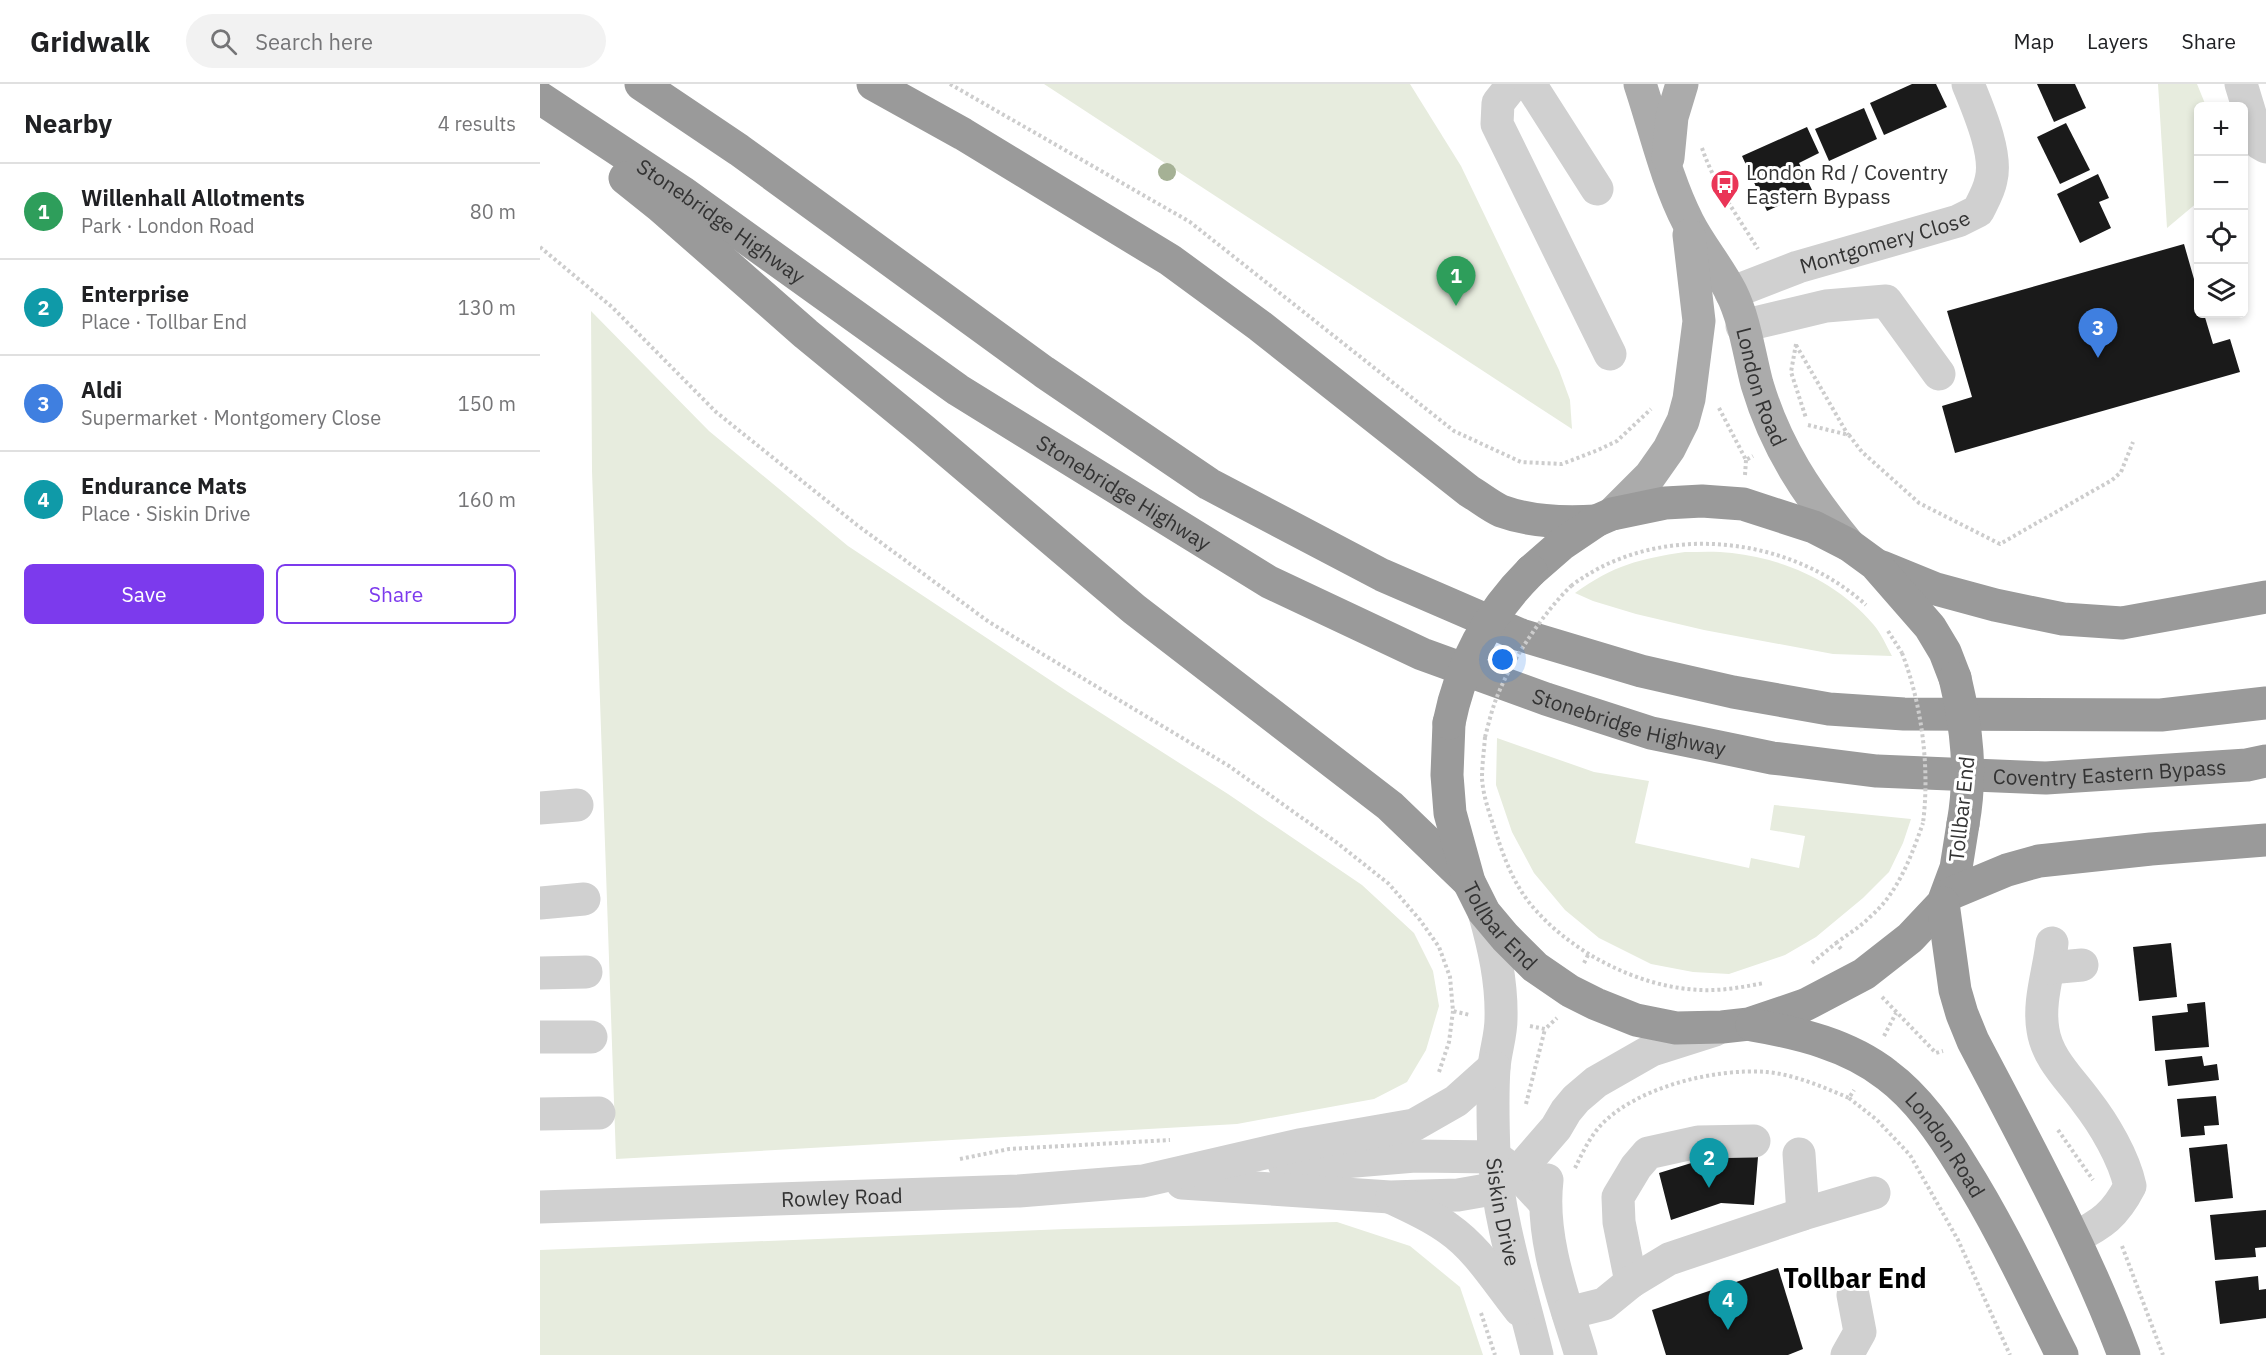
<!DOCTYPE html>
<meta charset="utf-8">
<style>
body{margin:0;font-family:"IBM Plex Sans",sans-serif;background:#f2f2f2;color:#202124}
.controls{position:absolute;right:18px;top:18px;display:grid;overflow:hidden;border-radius:9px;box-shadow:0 3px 9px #0003}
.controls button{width:54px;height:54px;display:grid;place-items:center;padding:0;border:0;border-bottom:2px solid #e0e0e0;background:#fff;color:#202124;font:30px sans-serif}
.you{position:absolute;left:963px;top:576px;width:21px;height:21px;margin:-15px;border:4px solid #fff;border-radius:50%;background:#1a73e8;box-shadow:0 0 0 9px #1a73e833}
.badge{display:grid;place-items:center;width:39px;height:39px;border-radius:50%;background:#7c3aed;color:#fff;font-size:20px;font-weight:700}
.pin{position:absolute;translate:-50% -50px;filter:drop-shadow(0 2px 3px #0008)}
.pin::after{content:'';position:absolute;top:32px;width:21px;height:18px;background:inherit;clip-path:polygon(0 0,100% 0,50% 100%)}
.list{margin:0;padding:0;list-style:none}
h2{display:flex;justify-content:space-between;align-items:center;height:78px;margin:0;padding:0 24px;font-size:26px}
h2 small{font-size:20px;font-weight:400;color:#757577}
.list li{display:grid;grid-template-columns:39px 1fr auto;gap:18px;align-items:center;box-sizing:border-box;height:96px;padding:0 24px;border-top:2px solid #e0e0e0}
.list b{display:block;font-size:22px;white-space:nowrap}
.list p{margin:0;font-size:20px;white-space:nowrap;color:#757577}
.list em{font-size:20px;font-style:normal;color:#757577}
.actions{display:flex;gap:12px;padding:18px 24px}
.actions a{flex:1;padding:14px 0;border:2px solid #7c3aed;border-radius:9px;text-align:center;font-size:21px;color:#7c3aed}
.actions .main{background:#7c3aed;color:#fff}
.icon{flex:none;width:33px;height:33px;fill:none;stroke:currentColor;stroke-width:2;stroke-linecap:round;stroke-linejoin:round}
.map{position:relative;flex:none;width:1726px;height:1271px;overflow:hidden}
header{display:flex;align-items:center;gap:36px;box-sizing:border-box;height:84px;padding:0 30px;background:#fff;border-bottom:2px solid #e0e0e0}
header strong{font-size:28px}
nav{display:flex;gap:33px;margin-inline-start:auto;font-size:21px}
.search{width:420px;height:54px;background:#f2f2f2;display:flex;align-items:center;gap:15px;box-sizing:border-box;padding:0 21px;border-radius:33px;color:#757577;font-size:22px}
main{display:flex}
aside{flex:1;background:#fff}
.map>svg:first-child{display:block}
.green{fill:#e7ecde}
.building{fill:#1a1a1a}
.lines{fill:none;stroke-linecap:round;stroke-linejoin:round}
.path{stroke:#cdcdcd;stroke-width:4;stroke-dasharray:3 3;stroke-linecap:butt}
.minor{stroke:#d0d0d0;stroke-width:33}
.major{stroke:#ababab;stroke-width:33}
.highway{stroke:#9a9a9a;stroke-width:33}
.path-bridge{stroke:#cdcdcd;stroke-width:4;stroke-dasharray:3 3;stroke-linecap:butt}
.highway-bridge{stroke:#9a9a9a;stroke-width:33}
.tree{fill:#a5b195}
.labels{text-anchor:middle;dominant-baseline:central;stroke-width:6;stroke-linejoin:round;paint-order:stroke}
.poi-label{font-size:21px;fill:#333;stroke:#fff;text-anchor:start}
.street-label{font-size:21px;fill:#333;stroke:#fff}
.district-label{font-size:27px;font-weight:bold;fill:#000;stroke:#fff}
</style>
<header>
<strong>Gridwalk</strong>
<div class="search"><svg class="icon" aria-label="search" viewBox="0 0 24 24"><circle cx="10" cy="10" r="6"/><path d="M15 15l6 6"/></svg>Search here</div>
<nav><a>Map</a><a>Layers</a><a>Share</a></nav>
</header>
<main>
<aside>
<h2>Nearby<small>4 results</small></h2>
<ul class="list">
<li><span class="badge" style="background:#2e9e5b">1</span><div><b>Willenhall Allotments</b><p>Park · London Road</p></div><em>80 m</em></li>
<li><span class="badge" style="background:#0f9aa8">2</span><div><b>Enterprise</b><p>Place · Tollbar End</p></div><em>130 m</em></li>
<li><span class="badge" style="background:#3f7fe0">3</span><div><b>Aldi</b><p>Supermarket · Montgomery Close</p></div><em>150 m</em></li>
<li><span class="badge" style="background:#0f9aa8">4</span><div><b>Endurance Mats</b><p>Place · Siskin Drive</p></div><em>160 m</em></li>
</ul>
<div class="actions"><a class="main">Save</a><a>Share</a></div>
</aside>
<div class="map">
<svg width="1726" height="1271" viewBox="0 0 1726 1271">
<rect width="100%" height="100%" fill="#fff"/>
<g class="green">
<polygon points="504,0 870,0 921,82 1019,286 1030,316 1032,345"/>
<polygon points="1618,0 1657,0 1666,22 1658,22 1658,118 1627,144"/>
<polygon points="51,227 169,347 308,462 528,608 688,710 822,801 874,849 893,887 899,922 886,966 867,998 834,1015 697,1040 76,1075 52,387"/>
<path d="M 1145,468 C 1160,468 1176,467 1192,469 C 1245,475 1297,498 1333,540 C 1341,549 1346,561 1352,572 L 1293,570 L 1164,546 L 1096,530 L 1053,517 L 1035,509 C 1074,481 1099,475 1145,468 Z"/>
<polygon points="957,654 1054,688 1109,697 1095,759 1209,784 1211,774 1259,784 1265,752 1230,746 1234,721 1371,735 1363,759 1349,788 1323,814 1276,853 1245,871 1189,890 1153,888 1111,880 1059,854 1025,826 994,789 972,748 956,701"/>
<polygon points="797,1138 870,1162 920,1203 943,1271 0,1271 0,1166 526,1145"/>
</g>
<g class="building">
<polygon points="1372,0 1396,0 1407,23 1344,51 1330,19"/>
<polygon points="1497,0 1535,0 1546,24 1514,38"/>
<polygon points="1324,24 1337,55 1289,77 1275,45"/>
<polygon points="1526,39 1550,86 1520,100 1497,53"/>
<polygon points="1267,43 1279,69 1259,79 1272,106 1227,127 1202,72"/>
<polygon points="1558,90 1569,114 1559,118 1571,144 1540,159 1517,110"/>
<polygon points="1644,160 1658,209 1658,230 1664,230 1673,260 1690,255 1700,288 1415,369 1402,322 1432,313 1407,227"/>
<polygon points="1631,859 1637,913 1599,917 1593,863"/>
<polygon points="1665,918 1669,963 1615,967 1612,932 1648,928 1647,920"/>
<polygon points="1662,972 1664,982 1677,980 1679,996 1628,1002 1625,976"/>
<polygon points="1676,1012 1679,1041 1664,1042 1665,1051 1641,1053 1637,1015"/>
<polygon points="1687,1060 1693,1114 1655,1118 1649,1064"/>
<polygon points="1174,1072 1218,1073 1214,1121 1181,1119 1131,1136 1119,1089"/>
<polygon points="1726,1126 1726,1163 1715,1164 1716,1173 1675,1176 1670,1131"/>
<polygon points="1238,1184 1263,1265 1248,1271 1126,1271 1112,1226"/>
<polygon points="1718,1192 1719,1206 1726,1205 1726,1234 1680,1240 1675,1197"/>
</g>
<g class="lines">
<g class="path">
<polyline points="410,0 650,138 914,347 981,378 1022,380 1058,366 1077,357 1111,325"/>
<path d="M 1162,64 C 1174,100 1198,133 1218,165"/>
<polyline points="0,163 72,223 176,328 317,441 449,538 689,682 796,758 849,800 880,836 899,863 910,893 913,927 930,931"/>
<polyline points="1256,260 1251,288 1266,334"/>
<polyline points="1256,261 1308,351"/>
<polyline points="1179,324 1206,376 1213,372"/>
<polyline points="1268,341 1309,351 1322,368 1379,419 1460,460 1572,396 1581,388 1593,358"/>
<polyline points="1205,391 1206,376"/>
<path d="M 1031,502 C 1116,437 1248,450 1326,521"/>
<polyline points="1348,547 1362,569"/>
<path d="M 945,653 C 944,667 942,681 942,694 C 943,713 951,734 957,752 C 964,774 973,797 988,817 C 1026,866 1098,904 1161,906 C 1182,907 1203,903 1224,899"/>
<path d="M 1296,859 C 1307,851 1320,843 1330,833 C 1358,809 1371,773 1383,739"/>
<polyline points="1044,879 1049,869"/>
<polyline points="1272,879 1296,859 1302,866"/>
<polyline points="1342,913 1396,969 1403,967"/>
<polyline points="990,942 1005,945 1017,934"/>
<polyline points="1344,952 1356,929"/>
<polyline points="899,988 909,958 913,927"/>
<polyline points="1309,1014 1337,1036 1370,1071 1418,1156 1470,1271"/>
<polyline points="986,1020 1005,945"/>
<polyline points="1518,1046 1553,1096"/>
<polyline points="420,1075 469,1065 630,1056"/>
<path d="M 1035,1084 C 1042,1070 1049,1054 1061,1041 C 1097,1003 1175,984 1227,988 C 1256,991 1283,1003 1309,1014 L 1314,1006"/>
<polyline points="1582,1162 1623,1271"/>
<polyline points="941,1229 955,1271"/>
</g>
<g class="minor">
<polyline points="973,0 958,19 957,40 1070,270"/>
<polyline points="990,0 1057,105"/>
<polyline points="1701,0 1719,59 1726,63"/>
<path id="s1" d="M 1191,209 L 1258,183 L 1418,137 L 1438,127 C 1443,117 1449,107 1451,96 C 1458,70 1438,25 1428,0"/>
<polyline points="1202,242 1286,222 1346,217 1399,290"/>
<polyline points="0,724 37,721"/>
<polyline points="0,819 44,815"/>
<path id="s2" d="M 944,828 C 954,863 962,898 961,935 C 961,952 955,968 954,984 C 952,1013 953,1042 954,1071 C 959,1139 981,1205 997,1271"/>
<path d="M 1512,859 C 1509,888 1498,917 1503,946 C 1507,974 1530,995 1546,1017 C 1564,1040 1584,1074 1590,1102 C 1575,1131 1562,1140 1534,1154"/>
<polyline points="1509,884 1542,881"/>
<polyline points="0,889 46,888"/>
<polyline points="0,953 51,953"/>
<polyline points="0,1030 59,1029"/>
<polyline points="1259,1070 1263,1130"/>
<polyline points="744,1080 779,1080 875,1072 955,1073 977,1089 1004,1118"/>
<path d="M 1007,1096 C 1000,1155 1024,1215 1041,1271"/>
<polyline points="642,1099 850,1113 918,1111 958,1104 977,1089 1016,1044 1026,1027 1036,1015 1056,998 1112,966 1175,946"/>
<path d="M 852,1114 C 871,1123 892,1132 909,1145 C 938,1165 958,1199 980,1226"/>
<path id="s3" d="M 0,1123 L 479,1107 L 603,1097 L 759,1061 L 874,1041 L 916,1017 L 954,983"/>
<polyline points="1091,1198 1079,1138 1078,1113 1096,1083 1108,1069 1158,1058 1214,1057"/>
<polyline points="1028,1229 1064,1220 1091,1198 1129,1175 1263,1130 1334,1109"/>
<polyline points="1307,1271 1320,1248 1313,1211"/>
</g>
<g class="major">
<path id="s4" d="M 1100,0 C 1115,45 1126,95 1148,138 C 1160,162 1179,184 1191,208 C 1205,236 1209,270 1217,300 C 1236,364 1268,411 1309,461"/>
<polyline points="1128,74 1132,33 1142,0"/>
<polyline points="1072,430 1110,392 1129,365 1143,337 1149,315 1159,237 1149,151"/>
</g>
<g class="highway">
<polyline points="101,0 199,66 504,288 669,400 842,491 981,551 1101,587 1193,608 1289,625 1364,630 1621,631 1726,619"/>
<path d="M 333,0 L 423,50 L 630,176 L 720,242 L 929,407 C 939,413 950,422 961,427 C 991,438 1025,439 1056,437"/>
<path id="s5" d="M 0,14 L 142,108 L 418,306 L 729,498 L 882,570 L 1006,615 L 1111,649 L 1232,674 L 1337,687 L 1506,694 L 1707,681 L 1726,677"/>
<polyline points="85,94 120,122 266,250 383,346 594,525 850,722 929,798"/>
<polyline points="1342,483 1396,505 1455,521 1523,535 1582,539 1726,513"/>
<polyline points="991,487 1022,460 1056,437 1072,430 1125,419 1162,417 1203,420 1274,443 1309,461 1335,480 1390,543 1405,568 1415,594"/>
<path id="s6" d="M 909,639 L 907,691 L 910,729 L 929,798 L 944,828 L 965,853 L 995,883 L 1030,907 L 1056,920 L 1096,936 L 1136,944 L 1182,943 L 1209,940 L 1265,921 L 1324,890 L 1370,854 L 1403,819 L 1416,784 L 1423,740"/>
<polyline points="1407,811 1467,786 1499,777 1611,765 1726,756"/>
<path d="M 1403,819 L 1415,906 L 1422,930 L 1433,957 C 1487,1060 1543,1162 1584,1271"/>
<path id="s7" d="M 1212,941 C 1259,949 1309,961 1347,991 C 1378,1014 1402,1049 1422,1082 C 1460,1142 1490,1207 1522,1271"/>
</g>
<g class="path-bridge">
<path d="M 1362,569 C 1382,621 1390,684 1383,739"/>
<path d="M 945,653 C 948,642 951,629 955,618 C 968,581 1003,529 1031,502"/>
</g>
<g class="highway-bridge">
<path d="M 1415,594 C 1427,644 1432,690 1423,740"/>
<path d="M 909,639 C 921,579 948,530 991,487"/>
</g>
</g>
<circle class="tree" cx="627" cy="88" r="9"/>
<defs>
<g id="bus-pin" transform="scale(1.5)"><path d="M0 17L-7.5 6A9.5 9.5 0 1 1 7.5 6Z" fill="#ea3557" stroke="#fff"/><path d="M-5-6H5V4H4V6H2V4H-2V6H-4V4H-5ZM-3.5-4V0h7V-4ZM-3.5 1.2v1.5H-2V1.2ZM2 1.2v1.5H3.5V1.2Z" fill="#fff"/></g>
</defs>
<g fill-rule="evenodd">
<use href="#bus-pin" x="1185" y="100"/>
</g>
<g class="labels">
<g class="poi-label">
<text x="1206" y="88">London Rd / Coventry<tspan x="1206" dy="24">Eastern Bypass</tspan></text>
</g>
<g class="street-label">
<text stroke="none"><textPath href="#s5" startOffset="219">Stonebridge Highway</textPath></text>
<text stroke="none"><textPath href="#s1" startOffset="162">Montgomery Close</textPath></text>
<text stroke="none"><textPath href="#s4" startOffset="328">London Road</textPath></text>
<text stroke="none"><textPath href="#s5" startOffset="705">Stonebridge Highway</textPath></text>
<text stroke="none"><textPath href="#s5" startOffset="1263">Stonebridge Highway</textPath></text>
<text stroke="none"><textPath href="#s5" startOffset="1749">Coventry Eastern Bypass</textPath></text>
<text transform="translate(1421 725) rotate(-84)">Tollbar End</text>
<text stroke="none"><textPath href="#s6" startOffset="216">Tollbar End</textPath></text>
<text stroke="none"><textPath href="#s7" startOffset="237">London Road</textPath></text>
<text stroke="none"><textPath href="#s3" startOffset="302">Rowley Road</textPath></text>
<text stroke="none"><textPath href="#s2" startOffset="303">Siskin Drive</textPath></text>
</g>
<g class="district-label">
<text x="1315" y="1193">Tollbar End</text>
</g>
</g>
</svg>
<div class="controls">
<button>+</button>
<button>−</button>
<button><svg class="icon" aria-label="locate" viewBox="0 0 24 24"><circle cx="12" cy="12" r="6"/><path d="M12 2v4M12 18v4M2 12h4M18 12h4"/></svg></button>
<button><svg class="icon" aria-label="layers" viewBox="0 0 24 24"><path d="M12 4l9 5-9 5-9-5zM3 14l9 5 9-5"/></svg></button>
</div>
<div class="you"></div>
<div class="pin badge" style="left:916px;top:222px;background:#2e9e5b">1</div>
<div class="pin badge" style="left:1169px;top:1104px;background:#0f9aa8">2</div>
<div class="pin badge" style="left:1558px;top:274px;background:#3f7fe0">3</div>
<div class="pin badge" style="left:1188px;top:1246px;background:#0f9aa8">4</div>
</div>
</main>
